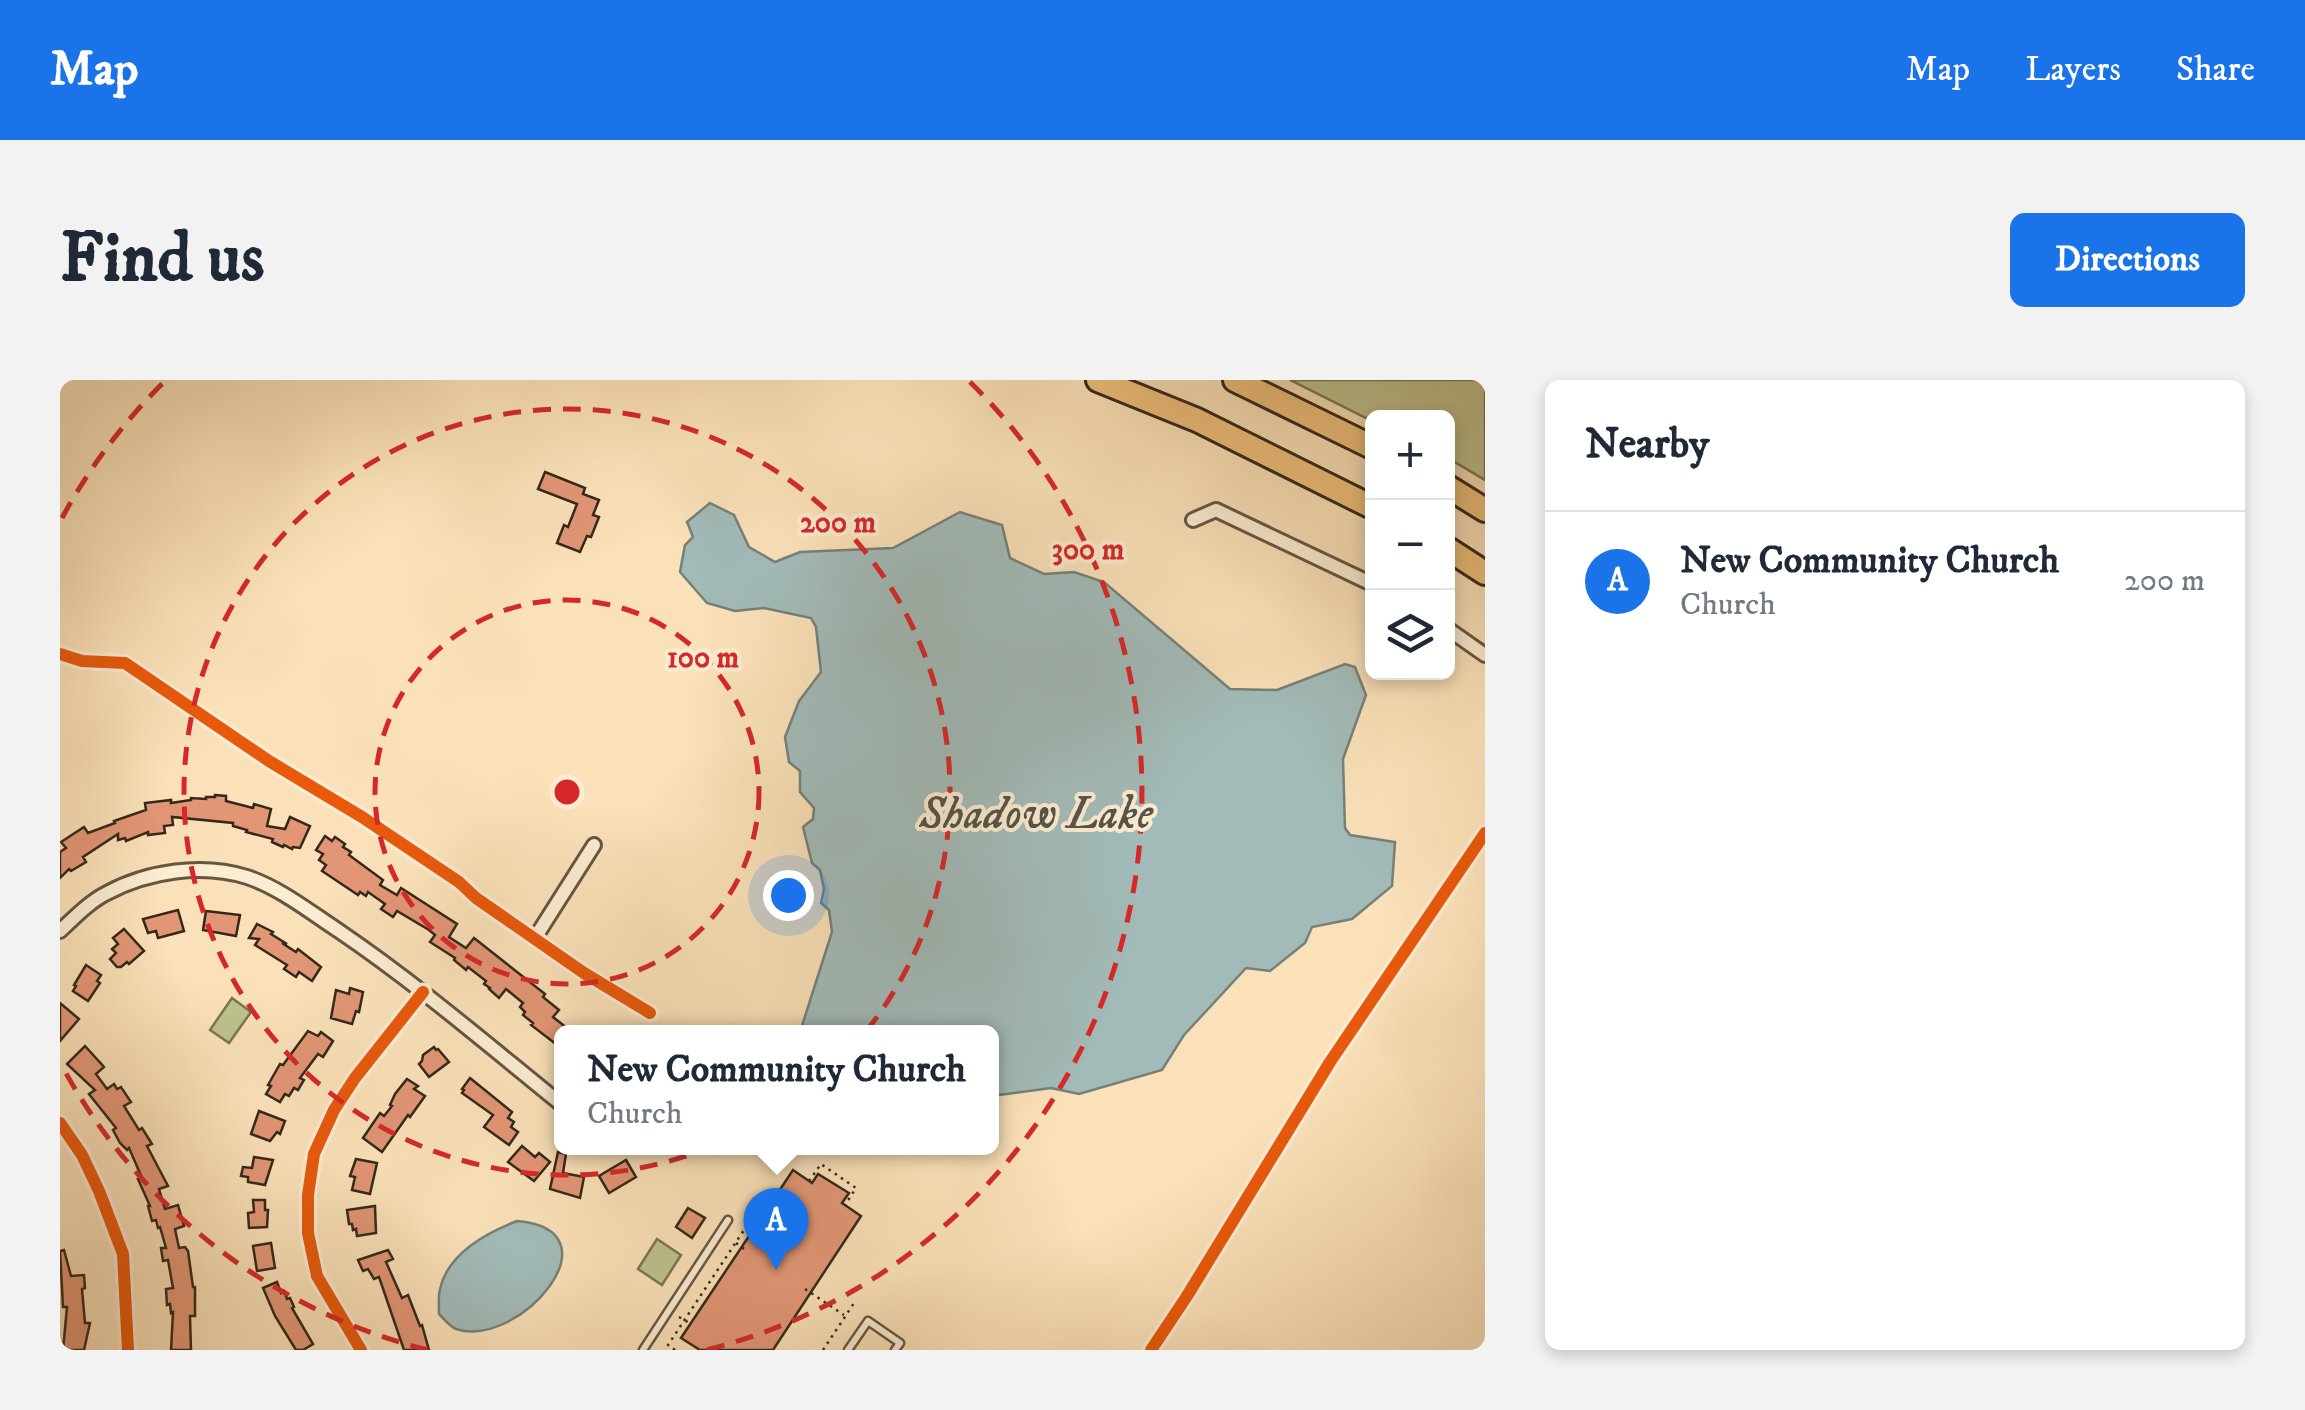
<!DOCTYPE html>
<meta charset="utf-8">
<style>
body{margin:0;font-family:"IM FELL DW Pica",serif;background:#f2f2f3;color:#1f2937}
.controls{position:absolute;right:30px;top:30px;display:grid;overflow:hidden;border-radius:15px;box-shadow:0 5px 15px #0003}
.controls button{width:90px;height:90px;display:grid;place-items:center;padding:0;border:0;border-bottom:2px solid #e0e1e3;background:#fff;color:#1f2937;font:50px sans-serif}
.you{position:absolute;left:728px;top:515px;width:35px;height:35px;margin:-25px;border:8px solid #fff;border-radius:50%;background:#1a73e8;box-shadow:0 0 0 15px #1a73e833}
.badge{display:grid;place-items:center;width:65px;height:65px;border-radius:50%;background:#1a73e8;color:#fff;font-size:32px;font-weight:700}
.pin{position:absolute;translate:-50% -82px;filter:drop-shadow(0 2px 5px #0008)}
.pin::after{content:'';position:absolute;top:52px;width:35px;height:30px;background:inherit;clip-path:polygon(0 0,100% 0,50% 100%)}
.popup{position:absolute;left:494px;top:645px;width:445px;height:130px;box-sizing:border-box;display:grid;place-content:center;border-radius:15px;background:#fff;filter:drop-shadow(0 2px 8px #0005);font-size:32px;white-space:nowrap;color:#747a83}
.popup b{font-size:38px;color:#1f2937}
.popup::after{content:'';position:absolute;left:50%;top:100%;margin-left:-20px;border:20px solid transparent;border-top-color:#fff}
.list{margin:0;padding:0;list-style:none}
h2{display:flex;justify-content:space-between;align-items:center;height:130px;margin:0;padding:0 40px;font-size:42px}
h2 small{font-size:32px;font-weight:400;color:#747a83}
.list li{display:grid;grid-template-columns:65px 1fr auto;gap:30px;align-items:center;box-sizing:border-box;height:140px;padding:0 40px;border-top:2px solid #e0e1e3}
.list b{display:block;font-size:38px;white-space:nowrap}
.list p{margin:0;font-size:32px;white-space:nowrap;color:#747a83}
.list em{font-size:32px;font-style:normal;color:#747a83}
.icon{flex:none;width:55px;height:55px;fill:none;stroke:currentColor;stroke-width:2;stroke-linecap:round;stroke-linejoin:round}
.map{position:relative;flex:none;width:1425px;height:970px;overflow:hidden;border-radius:15px}
header{display:flex;align-items:center;gap:60px;box-sizing:border-box;height:140px;padding:0 50px;background:#1a73e8;color:#fff}
header strong{font-size:48px}
nav{display:flex;gap:55px;margin-inline-start:auto;font-size:35px}
.intro{display:flex;align-items:center;justify-content:space-between;box-sizing:border-box;height:240px;padding:0 60px}
h1{margin:0;font-size:70px}
.button{padding:25px 45px;border-radius:15px;background:#1a73e8;color:#fff;font-size:35px;font-weight:700}
main{display:flex;gap:60px;padding:0 60px}
aside{flex:1;background:#fff;border-radius:15px;box-shadow:0 5px 15px #0003}
.map>svg:first-child{display:block}
.green{fill:#bec38f;stroke:#787654;stroke-width:2.5}
.water{fill:#a2bbb9;stroke:#768079;stroke-width:2.5}
.building{fill:#e29676;stroke:#33281a;stroke-width:2.5}
.lines{fill:none;stroke-linecap:round;stroke-linejoin:round}
.service-casing{stroke:#655642;stroke-width:11}
.minor-casing{stroke:#655642;stroke-width:18}
.motorway-casing{stroke:#33281a;stroke-width:28}
.path{stroke:#33281a;stroke-width:2.5;stroke-dasharray:2.5 5;stroke-linecap:butt}
.service{stroke:#fcecd2;stroke-width:6}
.minor{stroke:#fcecd2;stroke-width:12}
.motorway{stroke:#edc07c;stroke-width:22}
.cycleway-casing{stroke:#fcecd2;stroke-width:19}
.cycleway{stroke:#e8590c;stroke-width:12}
.ring{fill:none;stroke:#d62828;stroke-width:5;stroke-dasharray:18 12}
.labels{text-anchor:middle;dominant-baseline:central;stroke-width:8;stroke-linejoin:round;paint-order:stroke}
.water-label{font-size:45px;font-style:italic;fill:#54544a;stroke:#fcecd2}
.centre{fill:#d62828;stroke:#fcecd2;stroke-width:5}
.ring-label{font-size:30px;text-anchor:middle;font-weight:bold;fill:#d62828;stroke:#fcecd2;stroke-width:8;stroke-linejoin:round;paint-order:stroke}
</style>
<header>
<strong>Map</strong>
<nav><a>Map</a><a>Layers</a><a>Share</a></nav>
</header>
<div class="intro"><h1>Find us</h1><a class="button">Directions</a></div>
<main>
<div class="map">
<svg width="1425" height="970" viewBox="0 0 1425 970">
<rect width="100%" height="100%" fill="#fae1b9"/>
<filter id="stains"><feTurbulence type="fractalNoise" baseFrequency=".002" numOctaves="4"/><feColorMatrix values="0 0 0 0 .2 0 0 0 0 .09 0 0 0 0 .02 0 0 0 .5 -.17"/></filter>
<radialGradient id="worn" r=".72"><stop offset=".6" stop-color="#630" stop-opacity="0"/><stop offset="1" stop-color="#630" stop-opacity=".3"/></radialGradient>
<g class="green">
<polygon points="1230,0 1425,0 1425,100 1388,78 1388,38 1312,38 1312,41"/>
<polygon points="172,618 191,632 169,663 150,650"/>
<polygon points="597,859 621,875 602,905 578,889"/>
</g>
<g class="water">
<polygon points="650,123 674,135 689,167 715,182 740,172 833,168 900,132 942,145 950,178 984,194 1014,192 1044,202 1170,309 1217,310 1285,284 1295,287 1306,315 1283,379 1285,448 1290,455 1335,462 1332,506 1292,539 1252,547 1245,563 1210,591 1186,588 1124,655 1102,690 1019,714 991,708 931,716 931,652 740,652 772,552 769,530 761,523 764,509 760,490 752,483 743,447 753,439 754,428 740,412 740,391 729,382 725,357 739,321 761,292 756,247 751,238 704,228 675,231 647,223 620,192 625,165 633,157 627,142"/>
<path d="M 457,841 C 562,850 459,970 396,949 C 389,946 384,939 379,934 C 379,926 378,917 380,909 C 388,873 426,853 457,841 Z"/>
</g>
<g class="building">
<polygon points="485,92 525,108 523,114 539,120 533,135 539,137 531,157 527,156 520,172 497,163 504,145 508,147 517,124 478,109"/>
<polygon points="155,415 166,416 166,421 193,428 194,424 211,429 207,446 225,449 230,437 250,446 240,468 233,467 232,469 224,465 223,467 212,462 213,459 186,452 187,450 173,446 173,443 112,437 113,445 104,446 105,453 88,455 88,452 66,461 65,458 58,460 58,454 23,477 26,482 11,491 9,489 0,498 0,472 6,468 1,462 24,447 28,453 55,443 54,441 86,430 85,423 111,420 111,423 131,420 131,418 146,419 146,417 155,417"/>
<polygon points="265,456 272,461 275,457 285,464 283,467 291,472 289,475 323,500 320,505 337,515 341,508 397,544 389,557 406,568 414,558 485,614 483,617 499,630 493,637 512,652 501,652 501,668 471,645 473,643 463,635 465,632 460,627 463,623 446,609 439,618 429,609 430,608 424,604 426,601 408,587 406,590 394,580 395,578 370,562 375,555 369,550 337,531 333,537 321,529 325,524 308,512 306,516 300,512 298,515 262,491 266,485 259,480 263,474 256,470"/>
<polygon points="118,530 124,551 98,558 96,551 88,553 83,539"/>
<polygon points="146,531 180,535 176,556 143,550"/>
<polygon points="197,544 213,552 211,554 227,564 222,563 236,572 238,569 261,587 252,601 239,592 236,597 224,589 227,585 195,565 199,559 189,558"/>
<polygon points="64,549 84,571 69,584 67,582 61,587 57,587 50,579 56,573 52,569 58,564 53,558"/>
<polygon points="26,585 41,595 37,601 40,603 28,621 13,611 16,606 14,605"/>
<polygon points="290,608 303,612 299,632 296,631 292,644 271,638 276,610 289,614"/>
<polygon points="0,623 19,639 0,661"/>
<polygon points="248,651 258,656 261,652 273,661 263,677 258,674 240,698 244,700 238,710 234,708 229,716 225,714 220,722 206,714 211,706 208,705 220,684 223,685"/>
<polygon points="25,666 44,687 36,694 47,709 54,704 57,709 61,707 71,722 64,726 79,750 82,748 92,764 87,766 108,806 99,809 105,829 118,825 124,846 115,849 119,868 125,867 128,871 133,907 135,907 135,936 130,936 131,970 111,970 113,932 111,933 110,924 107,925 106,909 113,908 108,880 103,881 101,868 106,868 100,847 98,848 96,840 92,841 88,826 90,826 78,799 82,798 69,768 67,770 60,763 53,750 56,748 29,714 35,710 7,684"/>
<polygon points="374,667 376,670 378,669 389,682 369,697 359,684 362,681 363,675"/>
<polygon points="410,698 452,732 448,738 454,742 451,747 458,752 449,765 424,747 433,735 402,713 404,710 402,709"/>
<polygon points="347,699 358,706 354,709 365,716 350,737 348,735 322,772 303,758 320,733 324,736 332,726 330,725 335,714"/>
<polygon points="199,731 225,741 220,754 217,752 210,761 191,754"/>
<polygon points="462,766 475,777 479,773 490,782 474,801 448,782"/>
<polygon points="498,772 506,774 503,793 524,797 520,818 490,809"/>
<polygon points="194,777 213,780 205,805 188,802 188,797 181,796 183,787 192,788"/>
<polygon points="296,779 317,783 310,814 292,810 295,797 290,796"/>
<polygon points="566,780 576,797 549,813 539,796"/>
<polygon points="733,790 752,803 758,794 789,813 782,823 801,836 713,970 640,970 621,958"/>
<polygon points="193,820 205,820 205,830 208,830 207,847 189,848 188,833 194,832"/>
<polygon points="315,826 316,853 297,856 296,849 293,850 292,844 289,844 287,830"/>
<polygon points="628,828 645,838 632,858 616,847"/>
<polygon points="211,863 215,888 197,891 193,866"/>
<polygon points="4,870 11,896 24,895 25,908 22,909 25,943 30,943 24,970 3,970 7,927 3,927 0,871"/>
<polygon points="328,870 333,879 326,882 342,918 348,915 360,946 362,945 369,970 344,970 319,897 314,899 308,889 303,891 298,880"/>
<polygon points="217,902 221,913 224,911 227,919 230,918 234,927 232,928 253,964 243,970 236,970 215,936 203,908"/>
</g>
<g class="lines">
<g class="service-casing">
<g id="service">
<polyline points="583,970 668,840"/>
<polyline points="788,970 808,941 840,963 835,970"/>
</g>
</g>
<g class="minor-casing">
<g id="minor">
<polyline points="1133,140 1156,130 1312,204"/>
<polyline points="1388,249 1425,275"/>
<polyline points="0,274 22,281 65,283 209,381 302,437 399,502 416,518 524,593 590,633"/>
<path d="M 0,551 C 14,538 29,522 47,513 C 88,491 142,483 187,497 C 220,508 250,532 279,551 C 357,604 428,665 501,724"/>
<polyline points="475,558 534,465"/>
<polyline points="0,743 22,775 39,811 63,874 68,970"/>
<polyline points="301,970 257,896 248,853 248,815 254,774 274,730 295,698 363,612"/>
<polyline points="1091,970 1127,916 1270,682 1425,453"/>
</g>
</g>
<g class="motorway-casing">
<g id="motorway">
<polyline points="1038,0 1137,40 1312,127"/>
<polyline points="1175,0 1312,67"/>
<polyline points="1388,107 1425,130"/>
<polyline points="1388,169 1425,193"/>
</g>
</g>
<g class="path">
<polyline points="749,801 761,784 796,808 785,825"/>
<polyline points="676,863 687,871"/>
<polyline points="745,909 784,935"/>
<polyline points="619,937 631,944"/>
<polyline points="615,970 608,965 684,850"/>
<polyline points="763,970 794,923"/>
</g>
<use href="#service" class="service"/>
<use href="#minor" class="minor"/>
<use href="#motorway" class="motorway"/>
<g class="cycleway-casing">
<g id="cycleway">
<polyline points="0,274 22,281 65,283 209,381 302,437 399,502 416,518 524,593 590,633"/>
<polyline points="0,743 22,775 39,811 63,874 68,970"/>
<polyline points="301,970 257,896 248,853 248,815 254,774 274,730 295,698 363,612"/>
<polyline points="1091,970 1127,916 1270,682 1425,453"/>
</g>
</g>
<use href="#cycleway" class="cycleway"/>
</g>
<g class="ring">
<circle cx="507" cy="412" r="192"/>
<circle cx="507" cy="412" r="383"/>
<path d="M368 970A575 575 0 0 1 2 686M2 138A575 575 0 0 1 104 2M910 2A575 575 0 0 1 646 970"/>
</g>
<g class="labels">
<g class="water-label">
<text x="976" y="435">Shadow Lake</text>
</g>
</g>
<circle cx="507" cy="412" r="15" class="centre"/>
<g class="ring-label">
<text x="778" y="152">200 m</text>
<text x="1028" y="179">300 m</text>
<text x="643" y="287">100 m</text>
</g>
<rect width="100%" height="100%" filter="url(#stains)"/>
<rect width="100%" height="100%" fill="url(#worn)"/>
</svg>
<div class="controls">
<button>+</button>
<button>−</button>
<button><svg class="icon" aria-label="layers" viewBox="0 0 24 24"><path d="M12 4l9 5-9 5-9-5zM3 14l9 5 9-5"/></svg></button>
</div>
<div class="you"></div>
<div class="pin badge" style="left:716px;top:890px">A</div>
<div class="popup"><b>New Community Church</b>Church</div>
</div>
<aside>
<h2>Nearby<small></small></h2>
<ul class="list">
<li><span class="badge">A</span><div><b>New Community Church</b><p>Church</p></div><em>200 m</em></li>
</ul>
</aside>
</main>
